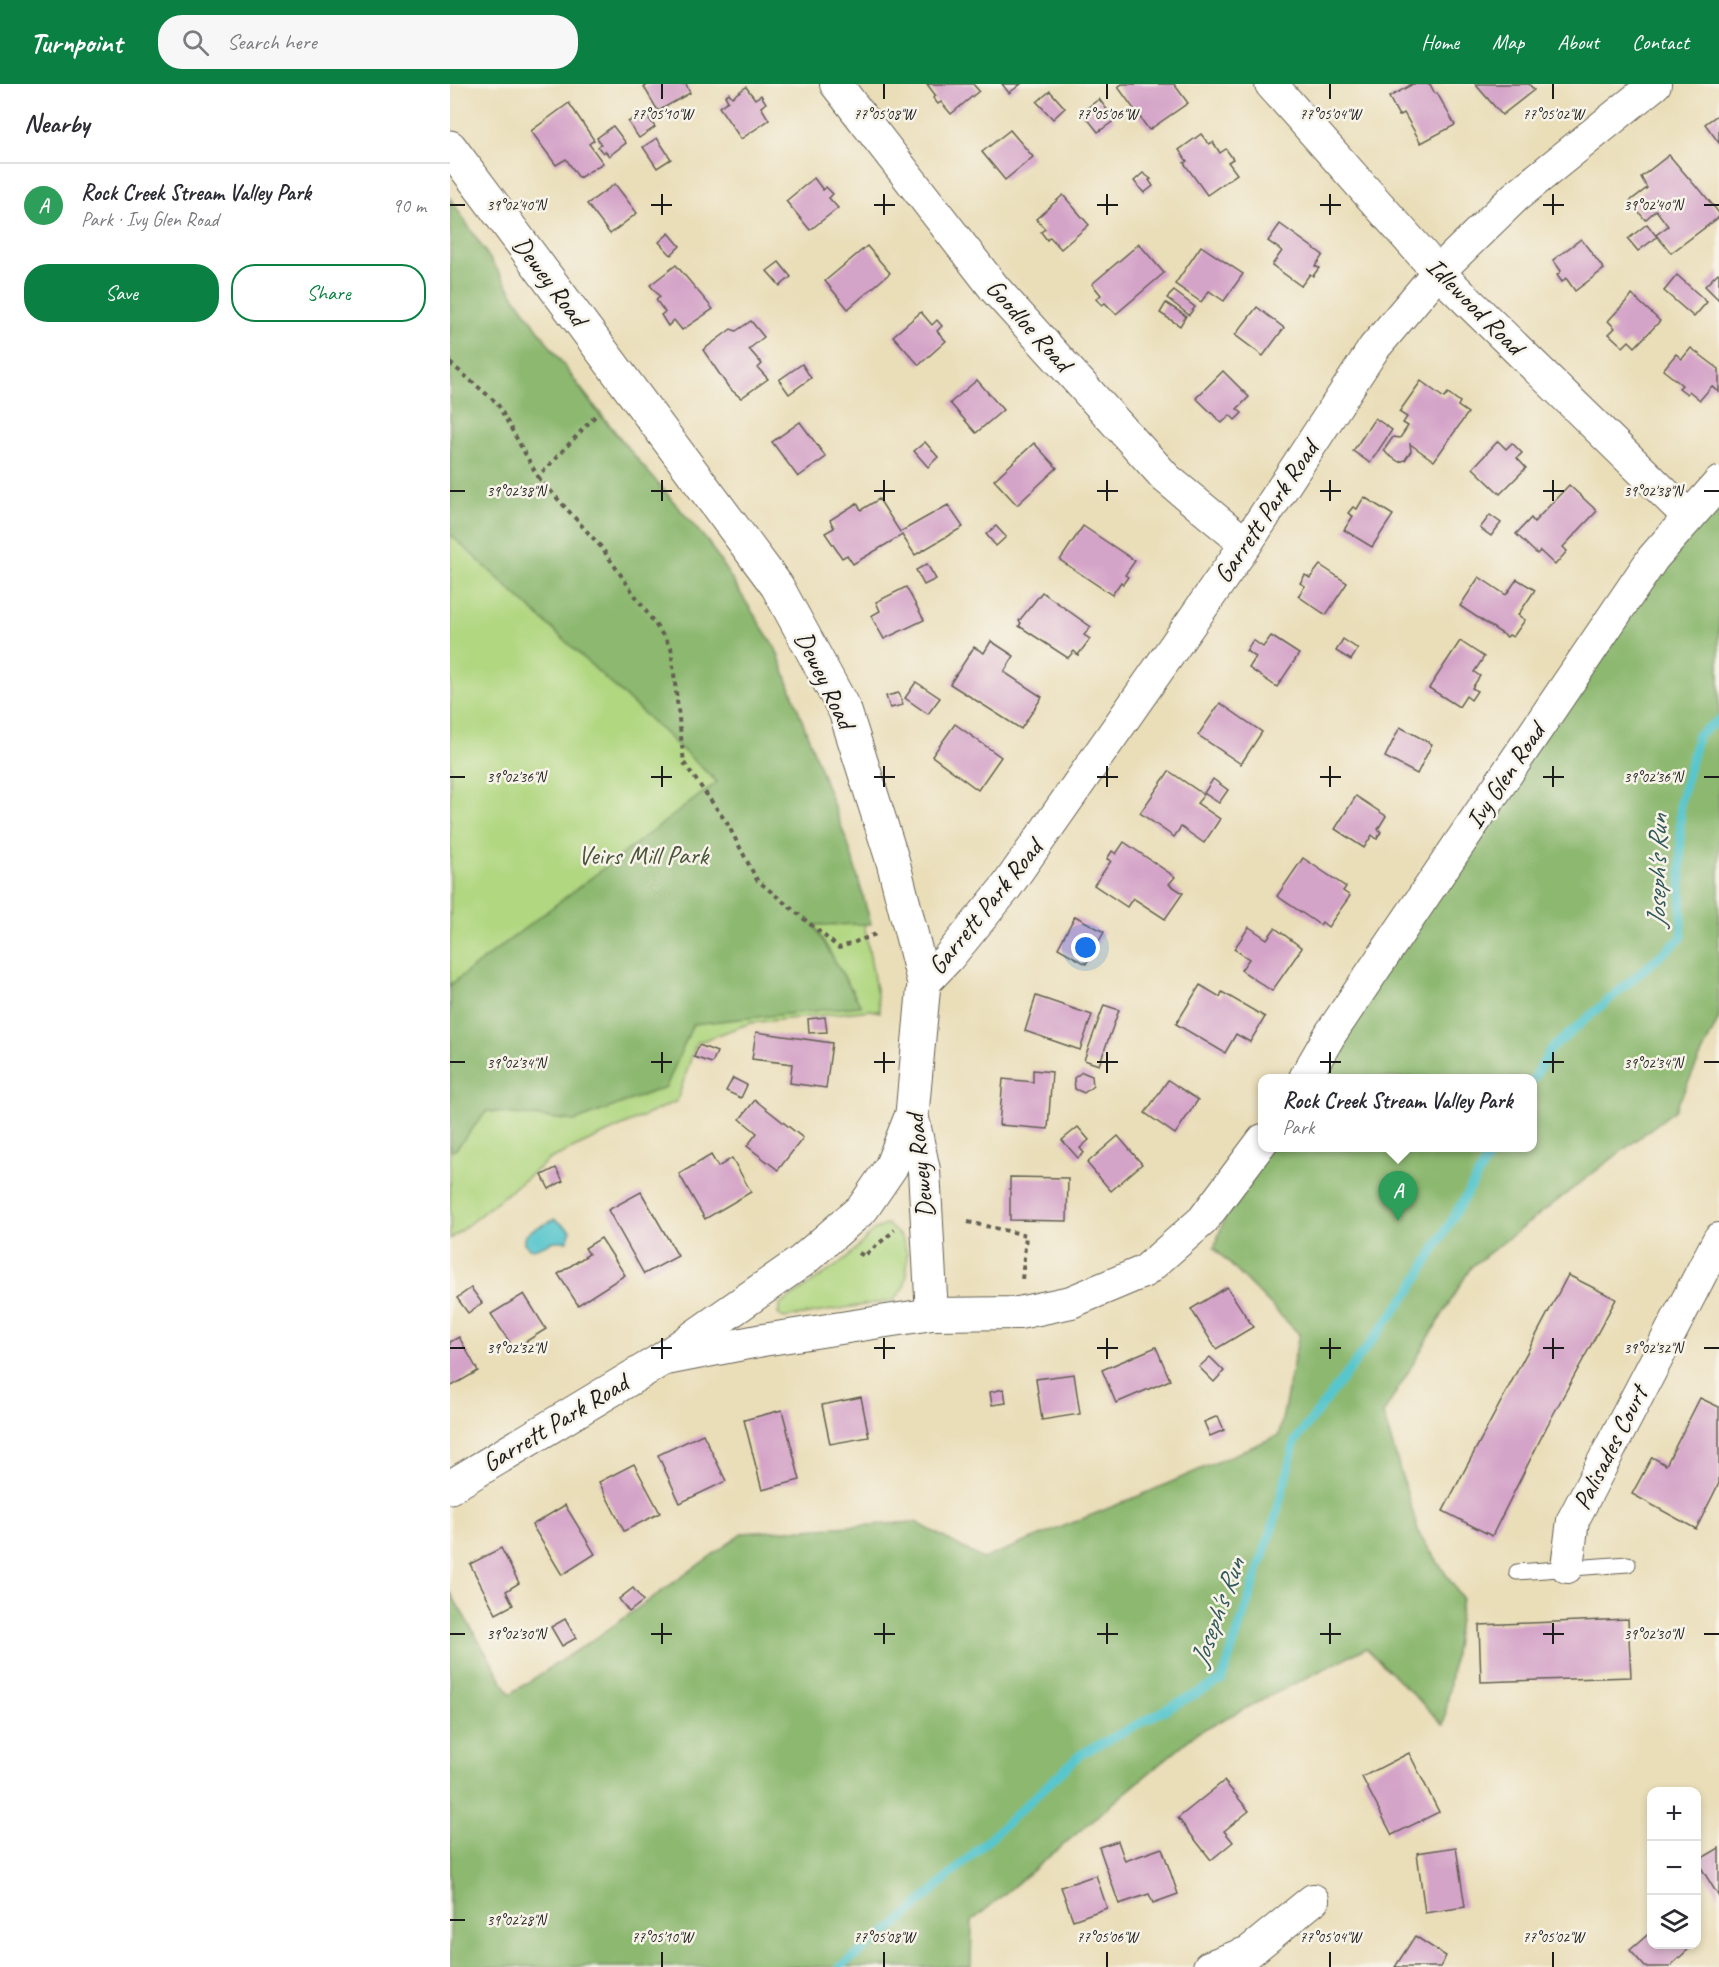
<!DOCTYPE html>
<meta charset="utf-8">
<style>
body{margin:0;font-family:Caveat,sans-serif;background:#f7f7f7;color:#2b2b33}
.controls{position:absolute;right:18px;bottom:18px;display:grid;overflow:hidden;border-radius:12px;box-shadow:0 3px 9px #0003}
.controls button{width:54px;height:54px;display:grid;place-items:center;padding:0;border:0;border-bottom:2px solid #e1e1e2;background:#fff;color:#2b2b33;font:30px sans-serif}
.you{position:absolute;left:636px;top:864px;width:21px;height:21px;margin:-15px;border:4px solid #fff;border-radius:50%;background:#1a73e8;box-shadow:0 0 0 9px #1a73e833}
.badge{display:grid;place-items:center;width:39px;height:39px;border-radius:50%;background:#0b8043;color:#fff;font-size:20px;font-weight:700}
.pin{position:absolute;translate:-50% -50px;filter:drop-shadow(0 2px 3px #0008)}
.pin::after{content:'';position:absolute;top:32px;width:21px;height:18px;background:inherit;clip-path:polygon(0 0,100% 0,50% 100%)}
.popup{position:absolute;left:808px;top:990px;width:279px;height:78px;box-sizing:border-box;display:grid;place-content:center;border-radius:12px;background:#fff;filter:drop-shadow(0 2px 4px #0005);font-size:20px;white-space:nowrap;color:#7c7c81}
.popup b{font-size:22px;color:#2b2b33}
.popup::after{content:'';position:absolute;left:50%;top:100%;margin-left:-12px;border:12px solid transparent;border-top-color:#fff}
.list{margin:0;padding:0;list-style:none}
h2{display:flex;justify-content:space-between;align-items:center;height:78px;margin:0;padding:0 24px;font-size:26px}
h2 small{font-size:20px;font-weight:400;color:#7c7c81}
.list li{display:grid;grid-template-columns:39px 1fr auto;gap:18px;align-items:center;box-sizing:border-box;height:84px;padding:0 24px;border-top:2px solid #e1e1e2}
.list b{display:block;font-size:22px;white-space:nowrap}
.list p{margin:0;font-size:20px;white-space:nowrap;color:#7c7c81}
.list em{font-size:20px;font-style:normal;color:#7c7c81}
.actions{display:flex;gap:12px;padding:18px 24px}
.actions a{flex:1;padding:14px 0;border:2px solid #0b8043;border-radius:24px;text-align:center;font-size:21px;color:#0b8043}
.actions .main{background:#0b8043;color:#fff}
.icon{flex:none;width:33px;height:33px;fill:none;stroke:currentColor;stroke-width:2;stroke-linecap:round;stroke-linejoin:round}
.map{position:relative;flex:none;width:1269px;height:1883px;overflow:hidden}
header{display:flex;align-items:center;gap:36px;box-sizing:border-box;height:84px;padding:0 30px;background:#0b8043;color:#fff}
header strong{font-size:28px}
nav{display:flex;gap:33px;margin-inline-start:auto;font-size:21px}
.search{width:420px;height:54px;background:#f7f7f7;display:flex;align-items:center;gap:15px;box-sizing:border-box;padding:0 21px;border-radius:24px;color:#7c7c81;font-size:22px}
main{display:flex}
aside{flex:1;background:#fff}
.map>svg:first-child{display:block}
.green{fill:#b1d781;stroke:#667a4e;stroke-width:1.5}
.forest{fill:#8cb86f;stroke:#546a46;stroke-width:1.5}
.water{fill:#59c6cd;stroke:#3a7174;stroke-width:1.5}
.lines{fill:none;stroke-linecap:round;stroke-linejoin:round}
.stream{stroke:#59c6cd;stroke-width:9}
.building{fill:#d4a3c8}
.service-casing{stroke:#646053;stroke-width:17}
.minor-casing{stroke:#646053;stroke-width:34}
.tertiary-casing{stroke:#646053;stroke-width:35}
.path{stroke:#646053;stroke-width:4;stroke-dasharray:4.5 4.5;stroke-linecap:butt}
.service{stroke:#fff;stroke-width:15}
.minor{stroke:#fff;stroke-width:32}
.tertiary{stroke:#fff;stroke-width:33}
.ticks{fill:none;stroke:#1c1c1c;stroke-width:2}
.labels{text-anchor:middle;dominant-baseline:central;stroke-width:5;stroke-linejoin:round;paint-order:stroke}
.street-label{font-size:26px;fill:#1c1c1c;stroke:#f7f3e8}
.park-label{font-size:26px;fill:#49543a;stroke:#f7f3e8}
.water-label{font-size:27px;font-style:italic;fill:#31585a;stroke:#f7f3e8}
.ticks-label{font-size:15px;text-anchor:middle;fill:#1c1c1c;stroke:#f7f3e8;stroke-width:5;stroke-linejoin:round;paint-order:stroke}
</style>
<header>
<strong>Turnpoint</strong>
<div class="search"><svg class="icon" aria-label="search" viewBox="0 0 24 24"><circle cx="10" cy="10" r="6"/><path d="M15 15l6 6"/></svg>Search here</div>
<nav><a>Home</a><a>Map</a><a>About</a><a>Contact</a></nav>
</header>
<main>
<aside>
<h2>Nearby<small></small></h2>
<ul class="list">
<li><span class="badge" style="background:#2e9e5b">A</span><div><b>Rock Creek Stream Valley Park</b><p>Park · Ivy Glen Road</p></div><em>90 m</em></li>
</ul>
<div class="actions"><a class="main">Save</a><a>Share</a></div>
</aside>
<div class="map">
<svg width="1269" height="1883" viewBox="0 0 1269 1883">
<rect width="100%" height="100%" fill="#f7f3e8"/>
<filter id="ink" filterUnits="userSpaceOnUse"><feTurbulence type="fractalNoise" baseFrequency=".0167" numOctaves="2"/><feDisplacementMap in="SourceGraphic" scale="12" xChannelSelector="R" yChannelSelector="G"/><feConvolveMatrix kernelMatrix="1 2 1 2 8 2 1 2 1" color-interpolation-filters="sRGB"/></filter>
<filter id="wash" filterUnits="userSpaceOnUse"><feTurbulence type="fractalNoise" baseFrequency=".008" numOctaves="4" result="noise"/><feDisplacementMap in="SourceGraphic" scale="24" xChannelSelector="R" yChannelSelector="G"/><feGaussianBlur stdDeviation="1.35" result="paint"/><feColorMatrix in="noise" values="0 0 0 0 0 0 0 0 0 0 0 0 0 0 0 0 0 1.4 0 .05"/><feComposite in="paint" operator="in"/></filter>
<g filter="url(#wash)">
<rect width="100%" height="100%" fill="#eadeb9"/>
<g class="green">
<polygon points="0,124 84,245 257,464 414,839 430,928 421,926 300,939 246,959 227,1017 100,1075 0,1155"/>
<polygon points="437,1140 452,1154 457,1169 457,1190 454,1204 444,1216 334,1234 328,1230 330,1221 396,1175 423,1147"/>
</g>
<g class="forest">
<polygon points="0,114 65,213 148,329 258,458 326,565 400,766 421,840 364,841 411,922 243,940 216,1003 125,1037 37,1027 5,1066 0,1067 0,901 267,698 0,450"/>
<polygon points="1269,399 1269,934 1225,1026 1021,1183 933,1330 970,1452 1012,1514 994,1641 916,1564 748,1648 522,1837 521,1883 0,1883 0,1508 60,1610 146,1554 293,1449 466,1438 533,1475 696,1409 829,1351 849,1250 764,1164 793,1083 813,1064 1083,1064 1083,994 855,994"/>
</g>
<path class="water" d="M 104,1135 L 121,1146 L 117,1157 L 104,1157 L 84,1165 L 79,1164 L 74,1159 L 74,1153 C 81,1143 95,1142 104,1135 Z"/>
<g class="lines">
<g class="stream">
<polyline points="1083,996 1100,966 1232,853 1230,719 1248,651 1269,636"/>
<polyline points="390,1883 445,1842 631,1670 772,1596 825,1435 845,1357 960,1207 1044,1064"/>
</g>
</g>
<g id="blocks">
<g class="building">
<polygon points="199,0 236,0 240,9 208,27 194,3"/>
<polygon points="477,0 523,0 529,7 501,30 491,18 488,20 483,14 486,12"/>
<polygon points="552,0 571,0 559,9"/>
<polygon points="672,0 724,0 738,19 699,46 668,3"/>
<polygon points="960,0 980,0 985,10 987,9 1005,41 971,59 954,29 949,32 939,13 961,1"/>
<polygon points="1025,0 1079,0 1084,6 1052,31"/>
<polygon points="296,3 305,15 311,11 316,19 311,23 319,36 291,55 269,23 278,17 275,12 279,9 282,13"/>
<polygon points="600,7 615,24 603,35 587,18"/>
<polygon points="649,15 665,36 648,48 632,28"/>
<polygon points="119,19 144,56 139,60 153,79 129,94 116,75 106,81 81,47"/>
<polygon points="194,28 205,43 189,54 178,38"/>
<polygon points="1269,30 1269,59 1255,40"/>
<polygon points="163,42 176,59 159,72 155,67 153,69 148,63 151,60 147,54"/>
<polygon points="560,46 583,73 555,96 532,68"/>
<polygon points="751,50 759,60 763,58 770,69 776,65 783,75 778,78 787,90 757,111 734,79 737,77 729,66"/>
<polygon points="207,54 221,75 207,84 193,63"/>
<polygon points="1219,71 1247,104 1248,103 1269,129 1269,133 1221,169 1206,151 1218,142 1206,126 1195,136 1180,117 1197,104 1191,93"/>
<polygon points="693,89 701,95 699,96 703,102 694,109 684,97"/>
<polygon points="364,94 373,106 376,103 383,110 379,114 388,124 360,146 336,117"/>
<polygon points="165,100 187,129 160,150 137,120"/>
<polygon points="613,111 639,141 611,165 600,153 597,156 591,148 595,145 586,135"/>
<polygon points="830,140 873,171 865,182 869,184 863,192 860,190 851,202 822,181 832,167 818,157"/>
<polygon points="1197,140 1207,153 1188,167 1178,155"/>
<polygon points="219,149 230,162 221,171 209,158"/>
<polygon points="1131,155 1154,185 1125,207 1116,194 1112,198 1107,191 1111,187 1103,176"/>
<polygon points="689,160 714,189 666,230 655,219 652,221 646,215 651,211 642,200"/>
<polygon points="417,162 440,189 398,225 375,197"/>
<polygon points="751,162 793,190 774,217 759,207 751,218 725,200"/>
<polygon points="329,178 341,193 330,202 317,187"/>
<polygon points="226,181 263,225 232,246 224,236 218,242 211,231 215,228 206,216 210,213 200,201"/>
<polygon points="1268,189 1269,190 1269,216 1255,202"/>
<polygon points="1227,191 1257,218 1244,233 1214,207"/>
<polygon points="724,207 745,223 739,231 717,214"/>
<polygon points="1182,211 1210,237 1185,263 1179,257 1173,263 1159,250 1165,244 1158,237"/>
<polygon points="716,219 736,232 730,242 710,229"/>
<polygon points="807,223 834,244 813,272 785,251"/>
<polygon points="471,228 482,241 487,236 492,242 487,247 496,257 469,281 443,252"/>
<polygon points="301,237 314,253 299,265 312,280 308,284 318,295 291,314 279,304 253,266 281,245 286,247"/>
<polygon points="1241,264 1269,285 1269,308 1262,302 1250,316 1239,307 1237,310 1229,304 1232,301 1213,286 1226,270 1232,275"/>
<polygon points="352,280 361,294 339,310 329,296"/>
<polygon points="773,287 799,313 787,325 792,329 785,336 780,331 772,339 746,314"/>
<polygon points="527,296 553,326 526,349 500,319"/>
<polygon points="971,297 994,314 998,309 1010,318 1008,322 1018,329 984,377 960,360 961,367 955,376 949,378 937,370 934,366 943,353 950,354 958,342 953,339 957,333 949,328"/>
<polygon points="925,334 942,346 920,379 903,367"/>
<polygon points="350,338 376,373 348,393 322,358"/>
<polygon points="1048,357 1056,365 1062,359 1072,369 1067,374 1076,384 1050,410 1023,384"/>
<polygon points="475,358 488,373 478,383 464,367"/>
<polygon points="584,359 607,384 567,421 544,396"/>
<polygon points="1119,401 1147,427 1113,463 1117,467 1105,481 1090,467 1087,470 1066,450 1081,434 1084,438"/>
<polygon points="914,413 943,431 922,463 894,446 903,432 898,429 903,423 907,425"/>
<polygon points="429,415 450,448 498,421 513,443 465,471 452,451 403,480 397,471 392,474 375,449 384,444 380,436 407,419 411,426"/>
<polygon points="1040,431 1051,439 1041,452 1030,444"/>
<polygon points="546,442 556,453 546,462 536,450"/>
<polygon points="633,442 685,477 675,491 678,493 673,500 671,498 662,511 610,476"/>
<polygon points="477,480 486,495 474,501 466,486"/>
<polygon points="870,481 897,499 876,531 848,512 855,502 850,499 855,491 860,494"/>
<polygon points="1029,493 1056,511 1067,495 1085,506 1068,531 1075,536 1063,553 1059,551 1057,553 1010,522"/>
<polygon points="456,503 474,536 434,555 421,532 430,527 426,518"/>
<polygon points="592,508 641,543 634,551 640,555 628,571 624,567 618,574 569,542 571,539 569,537"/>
<polygon points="821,552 849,570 827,603 799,584 806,573 796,567 803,556 813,563"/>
<polygon points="893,555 908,565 901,576 886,567"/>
<polygon points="541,557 564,572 554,588 592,613 571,645 500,600 524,563 534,569"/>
<polygon points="1010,557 1034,573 1024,588 1030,592 1022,604 1027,607 1021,616 1016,612 1009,623 979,604"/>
<polygon points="466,598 490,614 478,630 455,614"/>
<polygon points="449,609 453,621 440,624 436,612"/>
<polygon points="770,619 812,648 791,680 748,651"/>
<polygon points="505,640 551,673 528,706 482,672"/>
<polygon points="950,643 982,660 967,690 935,673"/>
<polygon points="719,687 754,711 747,719 770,735 754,759 731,743 724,753 690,729"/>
<polygon points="763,695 778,706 769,719 754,709"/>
<polygon points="906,712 936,732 928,745 931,748 927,755 922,751 914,764 885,745"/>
<polygon points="674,758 725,793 719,800 733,809 715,835 683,814 677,823 644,801 661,777 657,775 662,767 666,770"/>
<polygon points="853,774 896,803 893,807 900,812 878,843 872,838 870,841 827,812"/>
<polygon points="625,832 654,848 636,880 608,864"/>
<polygon points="799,843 817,855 825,844 852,864 822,907 791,886 799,875 784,865"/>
<polygon points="750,901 770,913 772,908 815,933 800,958 786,950 775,969 726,940"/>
<polygon points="586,912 642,931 630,966 575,947"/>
<polygon points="654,921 669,926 649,981 634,976"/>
<polygon points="375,933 377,948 359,949 358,935"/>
<polygon points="306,948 382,959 376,1004 340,999 342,980 302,975"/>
<polygon points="249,961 267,968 262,979 244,973"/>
<polygon points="583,986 602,988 598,1045 549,1041 553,995 583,998"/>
<polygon points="632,988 642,992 643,1002 634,1009 625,1005 624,994"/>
<polygon points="283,994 297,1001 291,1014 276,1007"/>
<polygon points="718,996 748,1016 725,1050 695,1029"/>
<polygon points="305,1016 353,1054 328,1086 297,1062 307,1049 290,1035"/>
<polygon points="628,1043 639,1056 630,1064 634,1069 628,1074 612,1056"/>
<polygon points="668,1052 692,1080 661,1107 637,1079"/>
<polygon points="261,1071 268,1083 282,1074 301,1108 255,1135 229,1090"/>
<polygon points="106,1084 113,1097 99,1105 92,1091"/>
<polygon points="560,1093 618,1094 617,1137 560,1136"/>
<polygon points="191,1108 228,1172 194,1190 158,1126"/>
<polygon points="151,1154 175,1191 128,1221 108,1190 139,1170 135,1164"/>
<polygon points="1118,1191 1166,1215 1097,1342 1042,1452 993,1427"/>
<polygon points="777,1203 803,1243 766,1265 741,1225"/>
<polygon points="21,1204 32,1219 18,1229 7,1214"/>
<polygon points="74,1210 96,1245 64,1265 41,1230"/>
<polygon points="9,1253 28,1287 0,1303 0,1258"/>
<polygon points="706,1263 720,1296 666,1319 652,1286"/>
<polygon points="760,1273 774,1287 764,1298 749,1283"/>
<polygon points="624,1290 630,1330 592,1336 586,1295"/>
<polygon points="554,1305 556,1319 542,1321 540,1308"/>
<polygon points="411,1313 419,1353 380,1360 372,1321"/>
<polygon points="1250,1314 1269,1323 1269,1399 1246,1445 1182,1410 1202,1373 1216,1381"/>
<polygon points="332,1326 350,1396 312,1406 294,1336"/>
<polygon points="768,1332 774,1346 760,1352 754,1338"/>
<polygon points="253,1350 276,1397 230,1419 208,1371"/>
<polygon points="184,1380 210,1429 174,1447 149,1398"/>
<polygon points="115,1421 145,1470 112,1491 82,1441"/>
<polygon points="51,1464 69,1499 56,1507 63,1521 46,1530 20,1480"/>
<polygon points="183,1504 193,1517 179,1528 169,1515"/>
<polygon points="115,1535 126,1554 112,1562 101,1543"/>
<polygon points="1178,1535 1181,1593 1031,1598 1029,1541"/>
<polygon points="959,1669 989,1728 942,1751 912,1693"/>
<polygon points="774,1697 799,1727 774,1747 783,1758 761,1776 728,1734"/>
<polygon points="668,1757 675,1777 712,1764 728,1810 703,1819 699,1810 669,1820 649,1763"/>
<polygon points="1006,1763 1015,1823 975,1829 967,1769"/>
<polygon points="1269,1764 1269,1813 1247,1777"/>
<polygon points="646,1791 657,1824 623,1836 611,1803"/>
<polygon points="1202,1847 1202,1860 1239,1860 1241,1863 1219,1883 1195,1883 1180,1866"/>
<polygon points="965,1852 996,1872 990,1883 945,1883"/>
</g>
</g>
</g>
<g filter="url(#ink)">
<use href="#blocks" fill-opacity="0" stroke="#646053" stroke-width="1.5"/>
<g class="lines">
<g class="service-casing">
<polyline id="service" points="1067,1488 1178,1480"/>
</g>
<g class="minor-casing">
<g id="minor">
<polyline points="386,0 545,205 716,394 796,460"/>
<polyline points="821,0 988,188 1239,433"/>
<polyline points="474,899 498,874 557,802 796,460 924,264 988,188 1065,113 1205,0"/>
<polyline points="855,994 881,949 1203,474 1269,399"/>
<polyline points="462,1030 474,1086 482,1230"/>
<polyline points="211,1276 313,1256 482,1230 569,1229 621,1218 695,1187 753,1136 813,1056"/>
<polyline points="1117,1483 1123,1436 1269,1155"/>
<polyline points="759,1883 799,1868 863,1816"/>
</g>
</g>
<g class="tertiary-casing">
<polyline id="tertiary" points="0,63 327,502 395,627 443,778 474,899 462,1030 441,1083 413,1124 352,1177 211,1276 0,1403"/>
</g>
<g class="path">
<polyline points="0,279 47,319 88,393 148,329"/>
<polyline points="88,393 152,464 221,563 234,679 277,739 307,796 389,864 429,849"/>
<polyline points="518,1138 576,1151 572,1196"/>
<polyline points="409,1169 414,1172 445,1146"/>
</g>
<use href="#service" class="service"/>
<use href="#minor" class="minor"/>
<use href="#tertiary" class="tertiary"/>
</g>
</g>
<path class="ticks" d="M 212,0 L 212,15M 434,0 L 434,15M 657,0 L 657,15M 880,0 L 880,15M 1103,0 L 1103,15M 212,110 L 212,131M 434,110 L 434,131M 657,110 L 657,131M 880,110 L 880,131M 1103,110 L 1103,131M 0,121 L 15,121M 201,121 L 222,121M 424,121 L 445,121M 647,121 L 668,121M 870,121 L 891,121M 1093,121 L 1114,121M 1254,121 L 1269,121M 212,396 L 212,417M 434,396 L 434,417M 657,396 L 657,417M 880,396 L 880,417M 1103,396 L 1103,417M 0,407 L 15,407M 201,407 L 222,407M 424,407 L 445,407M 647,407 L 668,407M 870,407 L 891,407M 1093,407 L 1114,407M 1254,407 L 1269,407M 212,682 L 212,703M 434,682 L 434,703M 657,682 L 657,703M 880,682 L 880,703M 1103,682 L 1103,703M 0,693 L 15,693M 201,693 L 222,693M 424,693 L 445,693M 647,693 L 668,693M 870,693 L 891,693M 1093,693 L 1114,693M 1254,693 L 1269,693M 212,968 L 212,989M 434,968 L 434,989M 657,968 L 657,989M 880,968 L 880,989M 1103,968 L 1103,989M 0,978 L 15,978M 201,978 L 222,978M 424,978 L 445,978M 647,978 L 668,978M 870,978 L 891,978M 1093,978 L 1114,978M 1254,978 L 1269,978M 212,1254 L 212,1275M 434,1254 L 434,1275M 657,1254 L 657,1275M 880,1254 L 880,1275M 1103,1254 L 1103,1275M 0,1264 L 15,1264M 201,1264 L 222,1264M 424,1264 L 445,1264M 647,1264 L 668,1264M 870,1264 L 891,1264M 1093,1264 L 1114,1264M 1254,1264 L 1269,1264M 212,1539 L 212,1560M 434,1539 L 434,1560M 657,1539 L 657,1560M 880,1539 L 880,1560M 1103,1539 L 1103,1560M 0,1550 L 15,1550M 201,1550 L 222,1550M 424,1550 L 445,1550M 647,1550 L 668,1550M 870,1550 L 891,1550M 1093,1550 L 1114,1550M 1254,1550 L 1269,1550M 0,1836 L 15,1836M 212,1868 L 212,1883M 434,1868 L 434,1883M 657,1868 L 657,1883M 880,1868 L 880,1883M 1103,1868 L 1103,1883"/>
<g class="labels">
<g class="street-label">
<text transform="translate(100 197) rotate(53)">Dewey Road</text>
<text transform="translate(1025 222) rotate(45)">Idlewood Road</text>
<text transform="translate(579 241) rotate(48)">Goodloe Road</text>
<text transform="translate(816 428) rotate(-56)">Garrett Park Road</text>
<text transform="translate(375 596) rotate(64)">Dewey Road</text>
<text transform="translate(1055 692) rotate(-56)">Ivy Glen Road</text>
<text transform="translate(535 823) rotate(-51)">Garrett Park Road</text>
<text transform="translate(470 1082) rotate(-96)">Dewey Road</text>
<text transform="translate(105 1339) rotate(-31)">Garrett Park Road</text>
<text transform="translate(1160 1364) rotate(-63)">Palisades Court</text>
</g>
<g class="park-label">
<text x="193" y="771">Veirs Mill Park</text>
</g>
<g class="water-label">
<text transform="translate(1207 787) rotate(-89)">Joseph's Run</text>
<text transform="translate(767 1528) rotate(-70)">Joseph's Run</text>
</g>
</g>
<g class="ticks-label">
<text x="212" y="35">77°05'10"W</text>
<text x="434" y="35">77°05'08"W</text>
<text x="657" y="35">77°05'06"W</text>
<text x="880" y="35">77°05'04"W</text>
<text x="1103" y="35">77°05'02"W</text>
<text x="66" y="126">39°02'40"N</text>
<text x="1203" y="126">39°02'40"N</text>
<text x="66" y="412">39°02'38"N</text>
<text x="1203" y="412">39°02'38"N</text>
<text x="66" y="698">39°02'36"N</text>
<text x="1203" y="698">39°02'36"N</text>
<text x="66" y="984">39°02'34"N</text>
<text x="1203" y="984">39°02'34"N</text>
<text x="66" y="1269">39°02'32"N</text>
<text x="1203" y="1269">39°02'32"N</text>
<text x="66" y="1555">39°02'30"N</text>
<text x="1203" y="1555">39°02'30"N</text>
<text x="66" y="1841">39°02'28"N</text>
<text x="212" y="1858">77°05'10"W</text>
<text x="434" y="1858">77°05'08"W</text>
<text x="657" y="1858">77°05'06"W</text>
<text x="880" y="1858">77°05'04"W</text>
<text x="1103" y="1858">77°05'02"W</text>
</g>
</svg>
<div class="controls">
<button>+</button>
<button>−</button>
<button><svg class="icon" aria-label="layers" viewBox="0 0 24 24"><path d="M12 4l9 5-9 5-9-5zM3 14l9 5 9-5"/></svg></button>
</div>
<div class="you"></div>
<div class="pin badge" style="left:948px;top:1137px;background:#2e9e5b">A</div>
<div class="popup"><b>Rock Creek Stream Valley Park</b>Park</div>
</div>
</main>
